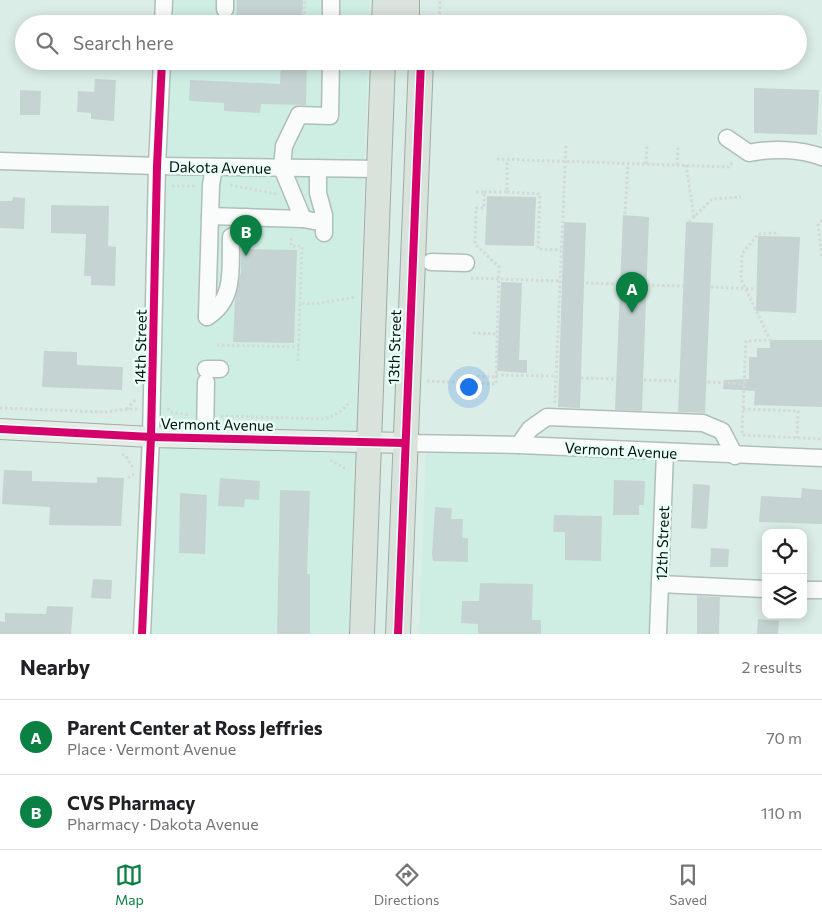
<!DOCTYPE html>
<meta charset="utf-8">
<style>
body{margin:0;font-family:Commissioner,sans-serif;background:#f2f2f2;color:#202124}
.controls{position:absolute;right:15px;bottom:15px;display:grid;overflow:hidden;border-radius:10px;box-shadow:0 2px 12px #0003}
.controls button{width:45px;height:45px;display:grid;place-items:center;padding:0;border:0;border-bottom:1px solid #e0e0e0;background:#fff;color:#202124;font:25px sans-serif}
.you{position:absolute;left:468px;top:386px;width:18px;height:18px;margin:-12px;border:4px solid #fff;border-radius:50%;background:#1a73e8;box-shadow:0 0 0 8px #1a73e833}
.badge{display:grid;place-items:center;width:32px;height:32px;border-radius:50%;background:#0b8043;color:#fff;font-size:16px;font-weight:700}
.pin{position:absolute;translate:-50% -41px;filter:drop-shadow(0 1px 2px #0008)}
.pin::after{content:'';position:absolute;top:26px;width:18px;height:15px;background:inherit;clip-path:polygon(0 0,100% 0,50% 100%)}
.list{margin:0;padding:0;list-style:none}
h2{display:flex;justify-content:space-between;align-items:center;height:65px;margin:0;padding:0 20px;font-size:21px}
h2 small{font-size:16px;font-weight:400;color:#757577}
.list li{display:grid;grid-template-columns:32px 1fr auto;gap:15px;align-items:center;box-sizing:border-box;height:75px;padding:0 20px;border-top:1px solid #e0e0e0}
.list b{display:block;font-size:19px;white-space:nowrap}
.list p{margin:0;font-size:16px;white-space:nowrap;color:#757577}
.list em{font-size:16px;font-style:normal;color:#757577}
.icon{flex:none;width:28px;height:28px;fill:none;stroke:currentColor;stroke-width:2;stroke-linecap:round;stroke-linejoin:round}
.map{position:relative;flex:none;width:822px;height:634px;overflow:hidden}
.search{position:absolute;background:#fff;box-shadow:0 2px 12px #0003;left:15px;right:15px;top:15px;height:55px;display:flex;align-items:center;gap:12px;box-sizing:border-box;padding:0 18px;border-radius:28px;color:#757577;font-size:19px}
.sheet{height:215px;background:#fff}
nav{display:flex;justify-content:space-around;align-items:center;box-sizing:border-box;height:70px;border-top:1px solid #e0e0e0;background:#fff;font-size:14px;color:#757577}
nav a{display:grid;justify-items:center;gap:2px}
nav .on{color:#0b8043}
.map>svg:first-child{display:block}
.built{fill:#ceeee4}
.building{fill:#c5d4d2}
.lines{fill:none;stroke-linecap:round;stroke-linejoin:round}
.minor-casing{stroke:#b0beb9;stroke-width:19}
.major-casing{stroke:#9dada4;stroke-width:22}
.highway-casing{stroke:#9dada4;stroke-width:26}
.path{stroke:#d3d9d8;stroke-width:3;stroke-dasharray:2.5 2.5;stroke-linecap:butt}
.minor{stroke:#fafcfb;stroke-width:16}
.major{stroke:#e6ede9;stroke-width:20}
.highway{stroke:#d9e2db;stroke-width:24}
.cycleway-casing{stroke:#eafff8;stroke-width:11}
.cycleway{stroke:#d6006c;stroke-width:8}
.labels{text-anchor:middle;dominant-baseline:central;stroke-width:5;stroke-linejoin:round;paint-order:stroke}
.street-label{font-size:15px;fill:#05100d;stroke:#eafff8}
</style>
<div class="map">
<svg width="822" height="634" viewBox="0 0 822 634">
<rect width="100%" height="100%" fill="#dbede7"/>
<g class="built">
<polygon points="174,0 370,0 369,24 173,24"/>
<polygon points="171,61 368,61 364,161 166,158"/>
<polygon points="166,175 364,177 356,433 161,429"/>
<polygon points="160,445 355,449 349,634 151,634"/>
<polygon points="426,452 656,460 649,634 419,634"/>
</g>
<g class="building">
<polygon points="237,0 303,0 302,24 236,24"/>
<polygon points="281,61 307,61 306,105 261,104 260,113 224,111 224,103 189,101 190,80 280,84"/>
<polygon points="95,79 116,80 114,121 91,119 91,113 77,112 78,91 94,92"/>
<polygon points="754,88 819,90 817,135 754,133"/>
<polygon points="20,90 41,91 40,115 20,115"/>
<polygon points="487,196 536,197 534,246 485,245"/>
<polygon points="13,197 25,198 24,229 0,228 0,201 12,201"/>
<polygon points="51,205 109,206 108,246 116,247 115,286 91,285 91,276 84,276 86,234 51,233"/>
<polygon points="623,215 649,217 642,411 615,410"/>
<polygon points="564,222 586,223 580,408 558,407"/>
<polygon points="686,222 713,223 705,413 678,412"/>
<polygon points="758,236 800,237 796,313 756,311"/>
<polygon points="241,249 297,250 294,343 233,342 235,299 241,272"/>
<polygon points="501,282 522,283 519,360 527,360 527,373 497,371"/>
<polygon points="770,340 822,340 822,407 754,405 755,391 723,389 724,380 749,379 749,357 757,357 757,348 770,348"/>
<polygon points="44,351 77,352 77,365 123,367 122,390 42,387"/>
<polygon points="4,470 32,471 32,481 97,483 97,477 124,478 121,526 49,525 50,507 2,504"/>
<polygon points="220,478 260,481 259,500 245,499 244,507 218,506"/>
<polygon points="614,480 645,481 644,505 639,505 639,515 613,515"/>
<polygon points="693,484 710,485 707,529 691,528"/>
<polygon points="802,488 822,490 822,524 759,522 761,496 801,498"/>
<polygon points="280,490 310,491 307,574 310,574 310,634 277,634"/>
<polygon points="180,493 207,495 205,554 179,553"/>
<polygon points="435,507 452,508 451,519 463,519 462,538 468,538 468,562 433,561 432,554"/>
<polygon points="554,515 602,516 601,561 565,560 565,532 553,532"/>
<polygon points="711,548 729,549 728,567 710,567"/>
<polygon points="93,579 112,580 111,599 91,598"/>
<polygon points="480,583 533,584 532,620 541,620 541,634 478,634 478,624 461,623 462,601 479,601"/>
<polygon points="697,596 720,597 719,634 697,634"/>
<polygon points="47,606 73,607 71,634 0,634 0,621 5,622 5,613 46,614"/>
<polygon points="758,619 779,621 778,634 757,634"/>
</g>
<g class="lines">
<g class="minor-casing">
<g id="minor">
<polyline points="225,9 225,0"/>
<polyline points="163,24 164,0"/>
<polyline points="331,24 331,0"/>
<path d="M 727,138 L 749,153 C 772,148 800,149 822,157"/>
<polyline points="0,161 157,166 379,169"/>
<polyline points="318,168 318,193 324,215 324,233"/>
<polyline points="210,216 303,219 319,222"/>
<polyline points="303,219 282,168 284,146 299,115 330,116 331,61"/>
<polyline points="431,262 466,263"/>
<polyline points="207,317 211,185 214,167"/>
<path d="M 207,317 C 236,299 230,268 231,237 C 241,233 244,228 246,217"/>
<polyline points="206,369 220,369"/>
<polyline points="205,437 206,382"/>
<polyline points="405,443 519,445 822,458"/>
<polyline points="519,445 530,429 547,417 703,423 722,431 735,456"/>
<polyline points="660,584 766,589"/>
<polyline points="803,590 822,590"/>
<polyline points="142,634 151,437 157,166 162,61"/>
<polyline points="658,634 665,452"/>
</g>
</g>
<g class="major-casing">
<polyline id="major" points="0,429 151,437 405,443"/>
</g>
<g class="highway-casing">
<g id="highway">
<polyline points="407,0 407,20 409,24"/>
<polyline points="384,24 385,0"/>
<polyline points="362,634 383,61"/>
<polyline points="398,634 421,61"/>
</g>
</g>
<g class="path">
<polyline points="304,24 305,0"/>
<polyline points="439,24 440,0"/>
<polyline points="497,159 729,167 733,161"/>
<polyline points="646,164 647,145"/>
<polyline points="677,165 678,147"/>
<polyline points="686,165 694,217"/>
<polyline points="230,185 277,194"/>
<polyline points="172,186 196,186"/>
<polyline points="484,192 507,192 507,160"/>
<polyline points="507,192 540,194 538,249 561,250"/>
<polyline points="625,214 628,164"/>
<polyline points="822,220 818,225 822,258"/>
<polyline points="689,222 712,199 741,197"/>
<polyline points="291,238 291,246 302,246 300,303"/>
<polyline points="471,278 560,281"/>
<polyline points="586,283 620,284"/>
<polyline points="647,285 683,286"/>
<polyline points="711,287 755,289"/>
<polyline points="473,333 497,334"/>
<polyline points="217,345 299,347"/>
<polyline points="298,361 300,303 315,304 356,297"/>
<polyline points="496,375 556,376"/>
<polyline points="472,376 496,377"/>
<polyline points="581,378 616,379"/>
<polyline points="644,380 679,381"/>
<polyline points="427,381 496,384 499,267 475,244 476,208 484,208 484,192 476,192"/>
<polyline points="708,382 744,384"/>
<polyline points="135,400 127,409 138,409"/>
<polyline points="555,403 566,143"/>
<polyline points="0,408 105,412 127,409"/>
<polyline points="168,408 170,412 189,415"/>
<polyline points="743,409 798,411 797,438"/>
<path d="M 221,416 L 324,419 C 336,415 343,411 350,401"/>
<polyline points="742,433 746,341 770,340 741,279 742,254 758,234 779,233"/>
<polyline points="743,435 822,439"/>
<polyline points="122,454 126,456 133,468"/>
<polyline points="330,460 348,470"/>
<polyline points="128,478 134,474"/>
</g>
<use href="#minor" class="minor"/>
<use href="#major" class="major"/>
<use href="#highway" class="highway"/>
<g class="cycleway-casing">
<g id="cycleway">
<polyline points="0,429 151,437 405,443"/>
<polyline points="142,634 151,437 157,166 162,61"/>
<polyline points="398,634 421,61"/>
</g>
</g>
<use href="#cycleway" class="cycleway"/>
</g>
<g class="labels">
<g class="street-label">
<text transform="translate(220 167) rotate(1)">Dakota Avenue</text>
<text transform="translate(140 347) rotate(-89)">14th Street</text>
<text transform="translate(394 347) rotate(-88)">13th Street</text>
<text transform="translate(217 424) rotate(1)">Vermont Avenue</text>
<text transform="translate(621 450) rotate(3)">Vermont Avenue</text>
<text transform="translate(662 543) rotate(-88)">12th Street</text>
</g>
</g>
</svg>
<div class="controls">
<button><svg class="icon" aria-label="locate" viewBox="0 0 24 24"><circle cx="12" cy="12" r="6"/><path d="M12 2v4M12 18v4M2 12h4M18 12h4"/></svg></button>
<button><svg class="icon" aria-label="layers" viewBox="0 0 24 24"><path d="M12 4l9 5-9 5-9-5zM3 14l9 5 9-5"/></svg></button>
</div>
<div class="you"></div>
<div class="pin badge" style="left:632px;top:313px">A</div>
<div class="pin badge" style="left:246px;top:256px">B</div>
<div class="search"><svg class="icon" aria-label="search" viewBox="0 0 24 24"><circle cx="10" cy="10" r="6"/><path d="M15 15l6 6"/></svg>Search here</div>
</div>
<section class="sheet">
<h2>Nearby<small>2 results</small></h2>
<ul class="list">
<li><span class="badge">A</span><div><b>Parent Center at Ross Jeffries</b><p>Place · Vermont Avenue</p></div><em>70 m</em></li>
<li><span class="badge">B</span><div><b>CVS Pharmacy</b><p>Pharmacy · Dakota Avenue</p></div><em>110 m</em></li>
</ul>
</section>
<nav>
<a class="on"><svg class="icon" aria-label="map" viewBox="0 0 24 24"><path d="M3 6l6-2 6 2 6-2v14l-6 2-6-2-6 2zM9 4v14M15 6v14"/></svg>Map</a>
<a><svg class="icon" aria-label="directions" viewBox="0 0 24 24"><path d="M12 3l9 9-9 9-9-9zM9 14v-3h6M13 9l2 2-2 2"/></svg>Directions</a>
<a><svg class="icon" aria-label="saved" viewBox="0 0 24 24"><path d="M7 4h10v16l-5-4-5 4z"/></svg>Saved</a>
</nav>
